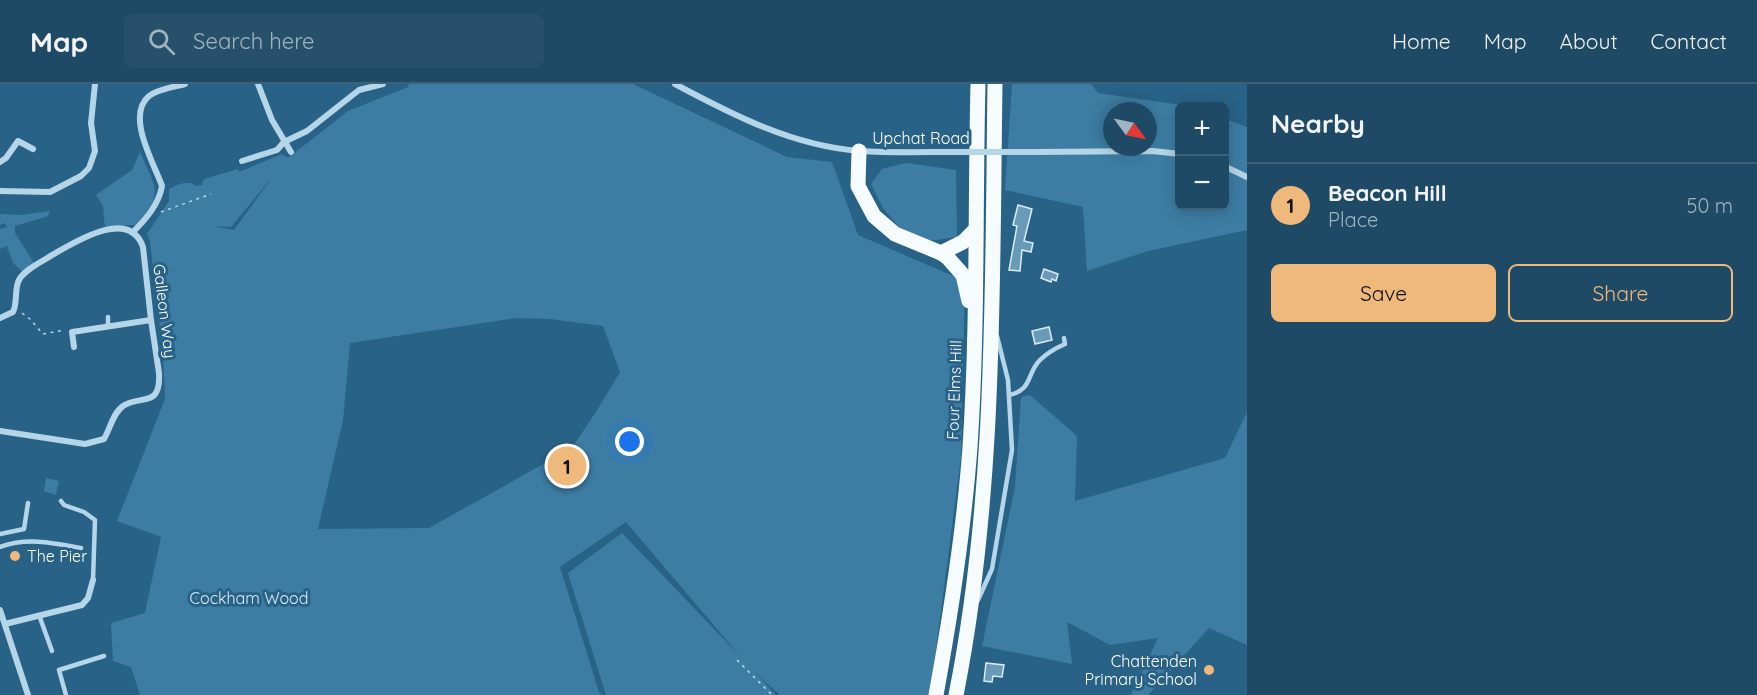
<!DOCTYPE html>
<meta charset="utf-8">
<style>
body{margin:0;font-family:Quicksand,sans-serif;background:#27516b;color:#f1f3f6}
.controls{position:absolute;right:18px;top:18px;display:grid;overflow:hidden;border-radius:9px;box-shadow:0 3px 15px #0003}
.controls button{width:54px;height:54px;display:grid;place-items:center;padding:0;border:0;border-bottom:2px solid #3c6279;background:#1f4a65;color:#f1f3f6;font:30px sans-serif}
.compass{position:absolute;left:1103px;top:18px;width:54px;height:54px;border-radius:50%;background:#1f4a65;box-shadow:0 3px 15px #0003;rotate:123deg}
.you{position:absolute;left:630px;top:358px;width:21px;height:21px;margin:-15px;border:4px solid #fff;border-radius:50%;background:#1a73e8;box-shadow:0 0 0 9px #1a73e833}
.badge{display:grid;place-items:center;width:39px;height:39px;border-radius:50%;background:#efb97b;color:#111;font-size:20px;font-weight:700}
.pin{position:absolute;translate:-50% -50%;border:3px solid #fff;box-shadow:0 2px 6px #0006}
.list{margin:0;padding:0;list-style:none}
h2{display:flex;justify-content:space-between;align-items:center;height:78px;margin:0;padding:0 24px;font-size:26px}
h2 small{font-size:20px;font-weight:400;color:#a1b3bf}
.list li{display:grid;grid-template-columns:39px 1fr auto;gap:18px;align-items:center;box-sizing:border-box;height:84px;padding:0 24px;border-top:2px solid #3c6279}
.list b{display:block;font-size:22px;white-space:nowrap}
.list p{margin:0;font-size:20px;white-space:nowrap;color:#a1b3bf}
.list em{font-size:20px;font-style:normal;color:#a1b3bf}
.actions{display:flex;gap:12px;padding:18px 24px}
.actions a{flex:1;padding:14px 0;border:2px solid #efb97b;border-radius:9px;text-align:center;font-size:21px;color:#efb97b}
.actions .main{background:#efb97b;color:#111}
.icon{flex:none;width:33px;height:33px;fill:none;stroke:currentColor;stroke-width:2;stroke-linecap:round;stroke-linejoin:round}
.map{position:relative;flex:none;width:1247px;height:611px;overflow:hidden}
header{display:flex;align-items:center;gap:36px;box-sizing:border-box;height:84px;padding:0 30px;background:#1f4a65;border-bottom:2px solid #3c6279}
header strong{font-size:28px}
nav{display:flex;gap:33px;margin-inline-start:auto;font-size:21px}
.search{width:420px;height:54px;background:#27516b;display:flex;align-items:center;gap:15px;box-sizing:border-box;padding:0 21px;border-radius:9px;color:#a1b3bf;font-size:22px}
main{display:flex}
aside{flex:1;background:#1f4a65}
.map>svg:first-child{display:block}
.green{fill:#3d7da3;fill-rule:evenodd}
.building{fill:#699bb9;stroke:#d8ebf6;stroke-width:1.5}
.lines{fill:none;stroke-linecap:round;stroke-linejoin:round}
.path{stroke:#b5d5e8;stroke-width:1.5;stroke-dasharray:3 4.5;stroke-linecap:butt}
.service{stroke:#b5d5e8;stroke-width:4.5}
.minor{stroke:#b5d5e8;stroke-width:6}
.primary{stroke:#f6fbfe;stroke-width:15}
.minor-bridge{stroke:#b5d5e8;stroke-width:6}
.poi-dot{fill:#efb97b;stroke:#296287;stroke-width:2}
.labels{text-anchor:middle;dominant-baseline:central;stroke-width:6;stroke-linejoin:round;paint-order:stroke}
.street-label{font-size:16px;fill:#fff;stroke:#296287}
.poi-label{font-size:16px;fill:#fff;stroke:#296287;text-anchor:start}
.park-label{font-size:16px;fill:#d8ebf6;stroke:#296287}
</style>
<header>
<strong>Map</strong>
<div class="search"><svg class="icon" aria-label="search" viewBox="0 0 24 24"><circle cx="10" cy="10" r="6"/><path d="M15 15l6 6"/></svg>Search here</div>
<nav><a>Home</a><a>Map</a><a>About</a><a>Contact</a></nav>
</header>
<main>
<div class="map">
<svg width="1247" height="611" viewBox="0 0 1247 611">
<rect width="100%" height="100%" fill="#296287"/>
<g class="green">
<path d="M 409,0 L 633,0 L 787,73 L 832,78 L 858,151 L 965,197 L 961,373 L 930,611 L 780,611 L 754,587 L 776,611 L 606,611 L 568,489 L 622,449 L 740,572 L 626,438 L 560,483 L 599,608 L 602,611 L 140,611 L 131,583 L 113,577 L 111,539 L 145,529 L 161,453 L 117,437 L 165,315 L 163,271 L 150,157 L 147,150 L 169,117 L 169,105 C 178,101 188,95 196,102 L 202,101 L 204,95 L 238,85 L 239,88 L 282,70 L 288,74 L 348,27 L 408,3 ZM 274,91 L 234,146 L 213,142 L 231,143 ZM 516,234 L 550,235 L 603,242 L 620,288 L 599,323 L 572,364 L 429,444 L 318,445 L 343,336 L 350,259 Z"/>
<path d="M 1012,0 L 1091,0 L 1098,9 L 1188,22 L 1180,22 L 1180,122 L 1224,122 L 1225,35 L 1247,43 L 1247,146 L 1148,167 L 1087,187 L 1083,123 L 1005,106 ZM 1112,27 L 1148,27 L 1148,63 L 1112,63 Z"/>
<path d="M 140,68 C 155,105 166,107 136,141 L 117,141 L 105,144 L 103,122 L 96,111 L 132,86 Z"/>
<polygon points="906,79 956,86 957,153 929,157 900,144 883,124 871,100 882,85"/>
<polygon points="50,127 48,132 15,142 15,149 34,179 23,188 13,179 7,162 0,165 0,145 7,143 5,139 0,141 0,130 21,131"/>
<polygon points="1030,311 1077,352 1075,417 1225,374 1247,328 1247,561 1209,544 1148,611 1131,611 1158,554 1110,561 1067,538 1072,580 982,562 1015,403 1021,313"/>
<polygon points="46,394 59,397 56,411 44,407"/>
</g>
<g class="building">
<polygon points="1018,121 1032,125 1024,157 1033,159 1031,168 1022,166 1020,187 1009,186 1017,142 1013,141"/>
<polygon points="1044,185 1058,190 1056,197 1052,195 1051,198 1041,194"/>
<polygon points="1049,243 1052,256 1035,260 1032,247"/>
<polygon points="986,579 1004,581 1002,593 993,592 992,598 984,597"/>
</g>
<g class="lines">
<g class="path">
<polyline points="161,128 211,110"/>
<polyline points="22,229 30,235 43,250 65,246"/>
<polyline points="737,576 772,611"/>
</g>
<g class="service">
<polyline points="108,233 108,242"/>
<path d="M 1009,311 C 1033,306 1026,290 1040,276 C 1047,269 1056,264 1065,260 L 1064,254"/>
<polyline points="61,417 64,421 84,428 95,436 93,496"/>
<polyline points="0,450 24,445 28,419"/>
<path d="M 0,463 C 27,453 54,459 81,464"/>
<polyline points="978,516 992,485 1012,366 1008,296 997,252"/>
<polyline points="39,531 52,567"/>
<polyline points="66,611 59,586 104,572"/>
</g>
<g class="minor">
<polyline points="258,0 272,36 291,68"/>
<path d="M 675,0 C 733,31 793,62 860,67 C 891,69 922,68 952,68"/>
<polyline points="1037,68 1153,67 1180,70"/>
<polyline points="242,77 277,66 284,58 307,47 359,6 383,0"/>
<polyline points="0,78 6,74 18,57 33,65"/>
<polyline points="1224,82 1247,93"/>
<polyline points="0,107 50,108 81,92 89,84 95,67 91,39 95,0"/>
<path d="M 133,148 C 146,135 159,120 162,102 C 155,81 125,32 149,12 C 158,5 174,3 185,0"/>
<path d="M 0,234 L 13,228 C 18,218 14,205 19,196 C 25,185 42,178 52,171 C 75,158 129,123 143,163 L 151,236 L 159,289 C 161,325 141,310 123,322 C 113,329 110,345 104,355 L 85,360 L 0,347"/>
<polyline points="74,263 72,248 151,236"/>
<polyline points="0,526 28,611"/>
<polyline points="5,540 82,521 88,514 93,496"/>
</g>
<g class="primary">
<polyline points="859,67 858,102 874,132 895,150 941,169 948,174 963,191 969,217"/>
<polyline points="941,169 963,158 976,145"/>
<path d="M 936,611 C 951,529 964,446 970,363 C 978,242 975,121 978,0"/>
<path d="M 956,611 C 996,410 992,204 995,0"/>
</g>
<polyline class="minor-bridge" points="952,68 1037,68"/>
</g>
<g class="poi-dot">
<circle cx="15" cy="472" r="6"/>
<circle cx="1209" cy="586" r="6"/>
</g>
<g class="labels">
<g class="street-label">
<text x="921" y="54">Upchat Road</text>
<text transform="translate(165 227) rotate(83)">Galleon Way</text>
<text transform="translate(954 306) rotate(-88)">Four Elms Hill</text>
</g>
<g class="poi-label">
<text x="27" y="472">The Pier</text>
<text x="1197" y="577" text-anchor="end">Chattenden<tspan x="1197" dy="18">Primary School</tspan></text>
</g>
<g class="park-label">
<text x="249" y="514">Cockham Wood</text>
</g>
</g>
</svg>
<div class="controls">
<button>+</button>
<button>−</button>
</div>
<svg class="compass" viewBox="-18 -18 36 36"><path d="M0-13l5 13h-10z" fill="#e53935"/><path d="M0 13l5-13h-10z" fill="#a1b3bf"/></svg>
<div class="you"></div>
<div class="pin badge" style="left:567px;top:382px">1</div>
</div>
<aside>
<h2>Nearby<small></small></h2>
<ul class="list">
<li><span class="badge">1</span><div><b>Beacon Hill</b><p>Place</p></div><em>50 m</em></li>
</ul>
<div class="actions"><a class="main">Save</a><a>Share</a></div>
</aside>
</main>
